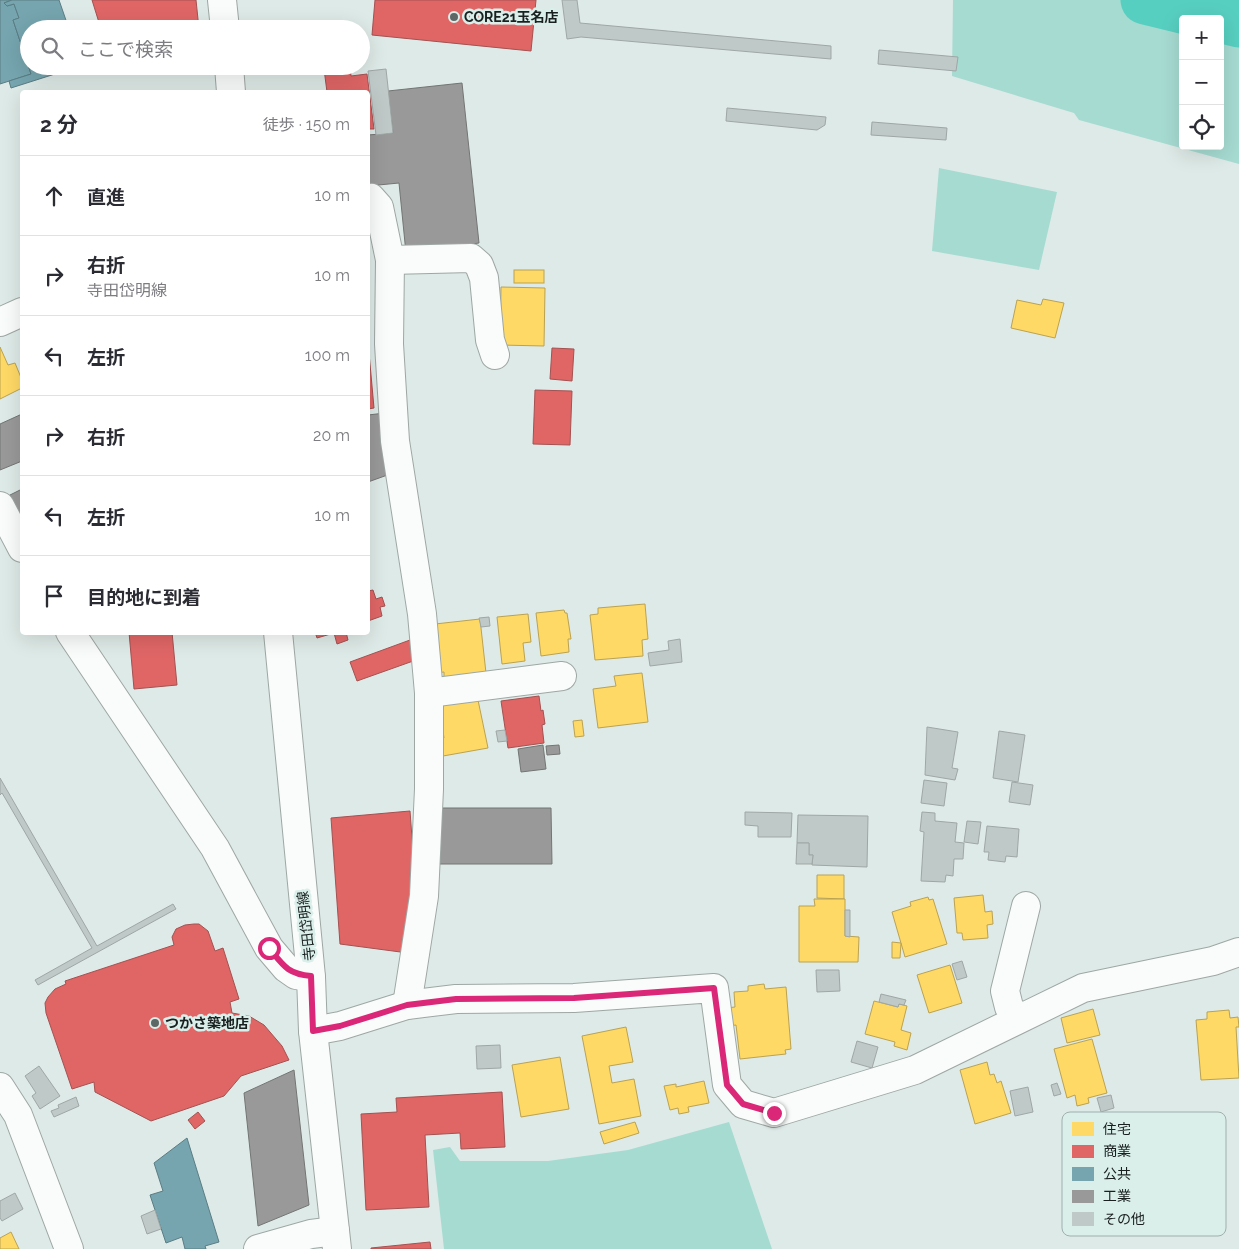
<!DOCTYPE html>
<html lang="ja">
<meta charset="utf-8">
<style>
body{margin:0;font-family:Raleway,"Noto Sans JP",sans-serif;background:#f2f2f3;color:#2b2b33}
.controls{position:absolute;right:15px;top:15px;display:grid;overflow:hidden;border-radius:5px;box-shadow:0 5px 20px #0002}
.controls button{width:45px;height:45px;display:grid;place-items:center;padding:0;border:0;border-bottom:1px solid #e1e1e2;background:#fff;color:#2b2b33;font:25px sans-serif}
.stop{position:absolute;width:15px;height:15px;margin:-11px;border:4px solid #db2777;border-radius:50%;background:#fff}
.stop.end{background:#db2777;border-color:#fff;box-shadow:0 1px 5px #0008}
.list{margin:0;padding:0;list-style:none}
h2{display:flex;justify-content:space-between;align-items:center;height:65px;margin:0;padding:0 20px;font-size:21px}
h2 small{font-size:16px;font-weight:400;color:#7c7c81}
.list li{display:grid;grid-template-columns:32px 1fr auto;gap:15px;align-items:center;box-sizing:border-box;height:80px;padding:0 20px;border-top:1px solid #e1e1e2}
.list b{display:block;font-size:19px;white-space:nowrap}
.list p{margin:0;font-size:16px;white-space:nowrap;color:#7c7c81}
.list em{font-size:16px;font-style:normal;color:#7c7c81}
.icon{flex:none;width:28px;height:28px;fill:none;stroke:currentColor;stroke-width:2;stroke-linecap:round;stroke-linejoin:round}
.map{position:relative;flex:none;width:1239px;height:1249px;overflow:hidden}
.search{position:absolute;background:#fff;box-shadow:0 5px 20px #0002;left:20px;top:20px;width:350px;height:55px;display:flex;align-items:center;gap:12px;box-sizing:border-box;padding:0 18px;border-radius:28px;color:#7c7c81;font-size:19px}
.panel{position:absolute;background:#fff;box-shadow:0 5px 20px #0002;left:20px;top:90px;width:350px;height:545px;border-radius:5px}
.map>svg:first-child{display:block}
.green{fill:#a6dbd2}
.homes{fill:#ffd966;stroke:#baa251}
.shops{fill:#e06666;stroke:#a45151}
.public{fill:#76a5af;stroke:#5a7d84}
.industry{fill:#999;stroke:#737574}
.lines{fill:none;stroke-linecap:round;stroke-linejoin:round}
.river{stroke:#57cfc0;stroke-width:49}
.building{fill:#bfc9c7;stroke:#9fa7a6}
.minor-casing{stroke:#9ea7a4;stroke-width:30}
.major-casing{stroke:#9ea7a4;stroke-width:30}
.minor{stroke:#fafcfb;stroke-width:28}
.major{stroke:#fafcfb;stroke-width:28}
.route{stroke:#db2777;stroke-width:6}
.poi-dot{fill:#5e6765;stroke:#daeeea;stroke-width:2}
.labels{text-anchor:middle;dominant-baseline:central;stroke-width:5;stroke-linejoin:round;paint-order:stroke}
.poi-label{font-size:14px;font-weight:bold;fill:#19201f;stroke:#daeeea;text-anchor:start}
.street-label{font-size:14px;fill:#19201f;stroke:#daeeea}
.key{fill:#daeeea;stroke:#a0b0ad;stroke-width:1}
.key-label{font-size:14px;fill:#19201f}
</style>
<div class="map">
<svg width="1239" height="1249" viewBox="0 0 1239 1249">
<rect width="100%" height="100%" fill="#deeae7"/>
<g class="green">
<polygon points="953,0 1122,0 1202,19 1183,19 1183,146 1220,146 1220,23 1239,27 1239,164 1079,120 1074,113 952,76"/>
<polygon points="939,168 1057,192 1039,270 932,251"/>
<polygon points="729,1122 772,1249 444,1249 433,1150 450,1147 460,1161 548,1161 628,1150"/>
</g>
<g class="homes">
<rect x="514" y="270" width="30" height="13"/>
<polygon points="501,287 545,288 544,346 500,345"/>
<polygon points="1043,299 1064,303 1055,338 1011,328 1017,300 1041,305"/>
<polygon points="0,347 8,365 15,363 22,380 22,388 0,399"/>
<polygon points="645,604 648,639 642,640 643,656 595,660 590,615 598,614 598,608"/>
<polygon points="564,610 565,613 567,613 571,639 568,639 569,652 541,656 536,613"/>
<polygon points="528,614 531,642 523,643 525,661 502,664 497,617"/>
<polygon points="480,619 486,673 444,678 444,672 435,673 435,624"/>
<polygon points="642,673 648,722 598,728 593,689 616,686 614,676"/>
<polygon points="478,700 488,748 443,756 440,739 444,738 439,703"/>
<polygon points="582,720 584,736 575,737 573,721"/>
<polygon points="817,875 844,875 844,899 817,898"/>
<polygon points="983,895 985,912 992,911 993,924 987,925 988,938 963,940 962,933 957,933 954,898"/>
<polygon points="928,897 929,900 933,899 947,944 905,957 892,912 911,906 910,902"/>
<polygon points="814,899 845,899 845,936 859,937 858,962 799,962 799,906 815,906"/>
<polygon points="892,942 901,943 900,958 892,958"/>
<polygon points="950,965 962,1003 929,1013 917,975"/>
<polygon points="764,984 765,989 786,987 791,1049 785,1050 786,1054 740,1059 736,1025 728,1026 726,1008 735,1007 734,992 748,991 748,986"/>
<polygon points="874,1001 898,1007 899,1004 907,1006 901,1030 911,1033 907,1050 894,1046 895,1042 865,1034"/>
<polygon points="1093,1009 1100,1035 1067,1043 1061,1018"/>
<polygon points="1229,1010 1230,1018 1238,1017 1239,1027 1236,1027 1239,1078 1201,1080 1196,1020 1207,1019 1207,1012"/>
<polygon points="626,1027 633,1062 609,1066 612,1083 634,1079 641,1116 599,1124 582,1036"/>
<polygon points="1092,1039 1107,1093 1088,1098 1089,1103 1077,1106 1075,1095 1067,1098 1054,1049"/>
<polygon points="560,1057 569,1109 521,1117 512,1065"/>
<polygon points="987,1062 990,1075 994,1074 997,1083 1001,1081 1011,1113 975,1124 960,1070"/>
<polygon points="704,1081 709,1103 688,1107 689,1112 679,1114 678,1108 670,1110 664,1086 676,1084 676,1087"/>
<polygon points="635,1122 639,1133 604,1144 600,1132"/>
<polygon points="11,1232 19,1249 0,1249 0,1238"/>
</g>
<g class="shops">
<polygon points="92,0 196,0 199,29 101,29"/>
<polygon points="375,0 536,0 531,51 372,35"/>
<polygon points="350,66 351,76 367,74 374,129 368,129 368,92 327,92 324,69"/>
<polygon points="552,348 574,349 572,381 550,379"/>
<polygon points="368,353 369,353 374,408 368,409"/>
<polygon points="535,390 572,391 570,445 533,444"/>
<polygon points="373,590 376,599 382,597 385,606 380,607 382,616 368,621 368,591"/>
<polygon points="129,632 172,632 177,685 134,689"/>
<polygon points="315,632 346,632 348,640 337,644 334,633 317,638"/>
<polygon points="410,640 416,660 357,681 350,662"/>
<polygon points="539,696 541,711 543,710 545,724 542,725 544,743 508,748 501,701"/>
<polygon points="410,811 414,865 408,953 340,944 331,818"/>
<polygon points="194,924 199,924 208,931 215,951 223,948 239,999 230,1002 232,1013 249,1016 264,1025 282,1046 289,1060 241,1076 224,1096 151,1121 95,1092 94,1082 72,1089 46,1013 45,1003 48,997 55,989 66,984 65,981 174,945 172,937 176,929 185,925"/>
<polygon points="502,1092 505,1147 461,1149 460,1133 425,1135 429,1207 366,1210 361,1114 397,1112 396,1098"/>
<polygon points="198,1112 205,1121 195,1129 188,1120"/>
<polygon points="430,1242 431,1249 371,1249 371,1248"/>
</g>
<g class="public">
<polygon points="0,0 12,0 4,3 7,6 14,4 19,18 13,20 31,74 0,84"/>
<polygon points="12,0 59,0 69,29 29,29 29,66 80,66 11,88 9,81 31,74 13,20 19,18 14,4 7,6 4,3"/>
<polygon points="187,1138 219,1242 205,1246 206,1249 185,1249 182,1237 166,1243 150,1195 163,1191 154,1163"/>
</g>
<g class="industry">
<polygon points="462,83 479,243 406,253 399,183 368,186 368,135 393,133 388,91"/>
<polygon points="385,413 393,473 368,482 368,415"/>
<polygon points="22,414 22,461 0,470 0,424"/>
<polygon points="22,489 22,520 10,495"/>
<polygon points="543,745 546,769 521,772 518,749"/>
<polygon points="559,745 560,754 547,755 546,746"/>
<polygon points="434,808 551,808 552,864 434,864"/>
<polygon points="294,1070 309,1205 258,1226 244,1093"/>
</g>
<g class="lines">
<polyline class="river" points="1145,0 1239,23"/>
</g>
<g class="building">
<polygon points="562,0 577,0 580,23 831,46 831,59 581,37 567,39"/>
<polygon points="879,50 958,57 956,71 878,64"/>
<polygon points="386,69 393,133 376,135 368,71"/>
<polygon points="727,108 826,117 825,125 817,130 726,121"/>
<polygon points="872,122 947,128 946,140 871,135"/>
<polygon points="489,617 490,626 481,627 479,618"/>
<polygon points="680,639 682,662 650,666 648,653 669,650 668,641"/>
<polygon points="927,727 958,732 952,768 958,769 955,780 925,775"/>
<polygon points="505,730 507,741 498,742 496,731"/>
<polygon points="999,731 1025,735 1018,782 993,778"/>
<polygon points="0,778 97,946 173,904 176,909 38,985 35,980 92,948 5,798 2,793 0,795"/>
<polygon points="924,780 947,783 944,806 921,803"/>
<polygon points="1012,782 1033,785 1030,805 1009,802"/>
<polygon points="745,812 792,813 791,837 758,837 758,826 745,825"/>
<polygon points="922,812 935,813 935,821 957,823 955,842 964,843 963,859 954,859 953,876 946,875 945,882 921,881 924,832 920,831"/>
<polygon points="798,815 868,816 867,867 812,865 813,855 809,855 809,843 797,843"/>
<polygon points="967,821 981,822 978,844 964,842"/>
<polygon points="987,826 1019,829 1017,857 1006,856 1005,862 988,860 989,852 984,852"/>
<polygon points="797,843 809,843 809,855 813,855 812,864 796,864"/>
<polygon points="845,910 850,910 850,937 845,936"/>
<polygon points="962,961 967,977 957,980 952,964"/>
<polygon points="816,970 839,970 840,991 817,992"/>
<polygon points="881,994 906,1000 904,1005 899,1004 898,1007 879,1002"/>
<polygon points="857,1041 878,1047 872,1068 851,1062"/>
<polygon points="500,1045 501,1068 477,1069 476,1046"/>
<polygon points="39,1066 60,1096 40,1109 32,1096 36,1093 25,1076"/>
<polygon points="1057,1083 1061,1094 1054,1096 1051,1085"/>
<polygon points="1028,1087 1033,1112 1015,1116 1010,1091"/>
<polygon points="1111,1095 1114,1108 1101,1112 1097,1098"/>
<polygon points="76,1097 79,1106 54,1117 51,1111 59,1108 58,1105"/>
<polygon points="15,1193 23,1209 2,1221 0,1218 0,1201"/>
<polygon points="155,1210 161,1229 147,1234 141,1216"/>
</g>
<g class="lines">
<g class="minor-casing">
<g id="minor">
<polyline points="368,199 371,198 379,207 390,260 389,344 395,441 422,614 429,693 429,789 424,896 407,1005"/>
<polyline points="390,260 471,258 479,265 484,278 490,340 495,355"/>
<polyline points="0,322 22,312"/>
<polyline points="0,506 22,548"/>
<polyline points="70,632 215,848 269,948 286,968 296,975 311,977"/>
<polyline points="429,693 562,676"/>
<polyline points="1018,1019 1009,1007 1005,991 1026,906"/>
<polyline points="313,1031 340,1026 407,1005 456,999 574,998 714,988 727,1085 743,1104 774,1113 915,1070 1083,988 1213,961 1239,952"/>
<polyline points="0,1087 18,1115 69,1249"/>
<polyline points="258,1249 311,1234 335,1231"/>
</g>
</g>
<g class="major-casing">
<g id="major">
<polyline points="222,0 225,29"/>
<polyline points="229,66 231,92"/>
<polyline points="278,632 311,977 313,1031 337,1249"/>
</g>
</g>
<use href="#minor" class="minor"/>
<use href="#major" class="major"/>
</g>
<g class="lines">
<path class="route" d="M 269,948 C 283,965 287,974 311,976 L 313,1031 L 340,1026 L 407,1005 L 456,999 L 574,998 L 714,988 L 727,1085 L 743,1104 L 774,1113"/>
</g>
<g class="poi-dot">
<circle cx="454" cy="17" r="5"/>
<circle cx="155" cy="1023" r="5"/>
</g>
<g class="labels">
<g class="poi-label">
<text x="464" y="17">CORE21玉名店</text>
<text x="165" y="1023">つかさ築地店</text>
</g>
<g class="street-label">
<text transform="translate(306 926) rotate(-96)">寺田岱明線</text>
</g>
</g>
<rect x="1062" y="1112" width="164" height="124" rx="8" class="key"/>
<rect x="1072" y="1122" width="22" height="14" fill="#ffd966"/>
<rect x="1072" y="1145" width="22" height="13" fill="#e06666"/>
<rect x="1072" y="1167" width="22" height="14" fill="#76a5af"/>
<rect x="1072" y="1190" width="22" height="13" fill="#999"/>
<rect x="1072" y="1212" width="22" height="14" fill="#bfc9c7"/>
<g class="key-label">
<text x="1103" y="1134">住宅</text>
<text x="1103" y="1156">商業</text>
<text x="1103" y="1179">公共</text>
<text x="1103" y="1201">工業</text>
<text x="1103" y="1224">その他</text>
</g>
</svg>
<div class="controls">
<button>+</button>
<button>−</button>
<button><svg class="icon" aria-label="locate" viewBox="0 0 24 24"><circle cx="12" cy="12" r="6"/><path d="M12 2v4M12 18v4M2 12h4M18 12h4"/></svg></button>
</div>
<div class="stop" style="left:269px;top:948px"></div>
<div class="stop end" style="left:774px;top:1113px"></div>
<div class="search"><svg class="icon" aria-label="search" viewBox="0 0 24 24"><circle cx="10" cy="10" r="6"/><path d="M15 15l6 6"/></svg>ここで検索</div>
<section class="panel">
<h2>2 分<small>徒歩 · 150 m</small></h2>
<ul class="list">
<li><svg class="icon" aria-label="ahead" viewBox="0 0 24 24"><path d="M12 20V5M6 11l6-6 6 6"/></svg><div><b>直進</b></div><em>10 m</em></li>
<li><svg class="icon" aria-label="right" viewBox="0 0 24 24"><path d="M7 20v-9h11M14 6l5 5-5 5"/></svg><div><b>右折</b><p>寺田岱明線</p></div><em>10 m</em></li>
<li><svg class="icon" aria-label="left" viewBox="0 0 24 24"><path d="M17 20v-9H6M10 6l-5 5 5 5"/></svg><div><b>左折</b></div><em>100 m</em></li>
<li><svg class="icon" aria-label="right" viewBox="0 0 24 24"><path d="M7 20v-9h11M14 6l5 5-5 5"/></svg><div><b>右折</b></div><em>20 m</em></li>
<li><svg class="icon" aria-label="left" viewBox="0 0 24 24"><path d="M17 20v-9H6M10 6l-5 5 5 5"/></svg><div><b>左折</b></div><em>10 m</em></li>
<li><svg class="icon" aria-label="arrive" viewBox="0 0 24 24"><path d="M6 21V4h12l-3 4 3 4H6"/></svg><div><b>目的地に到着</b></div></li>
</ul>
</section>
</div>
